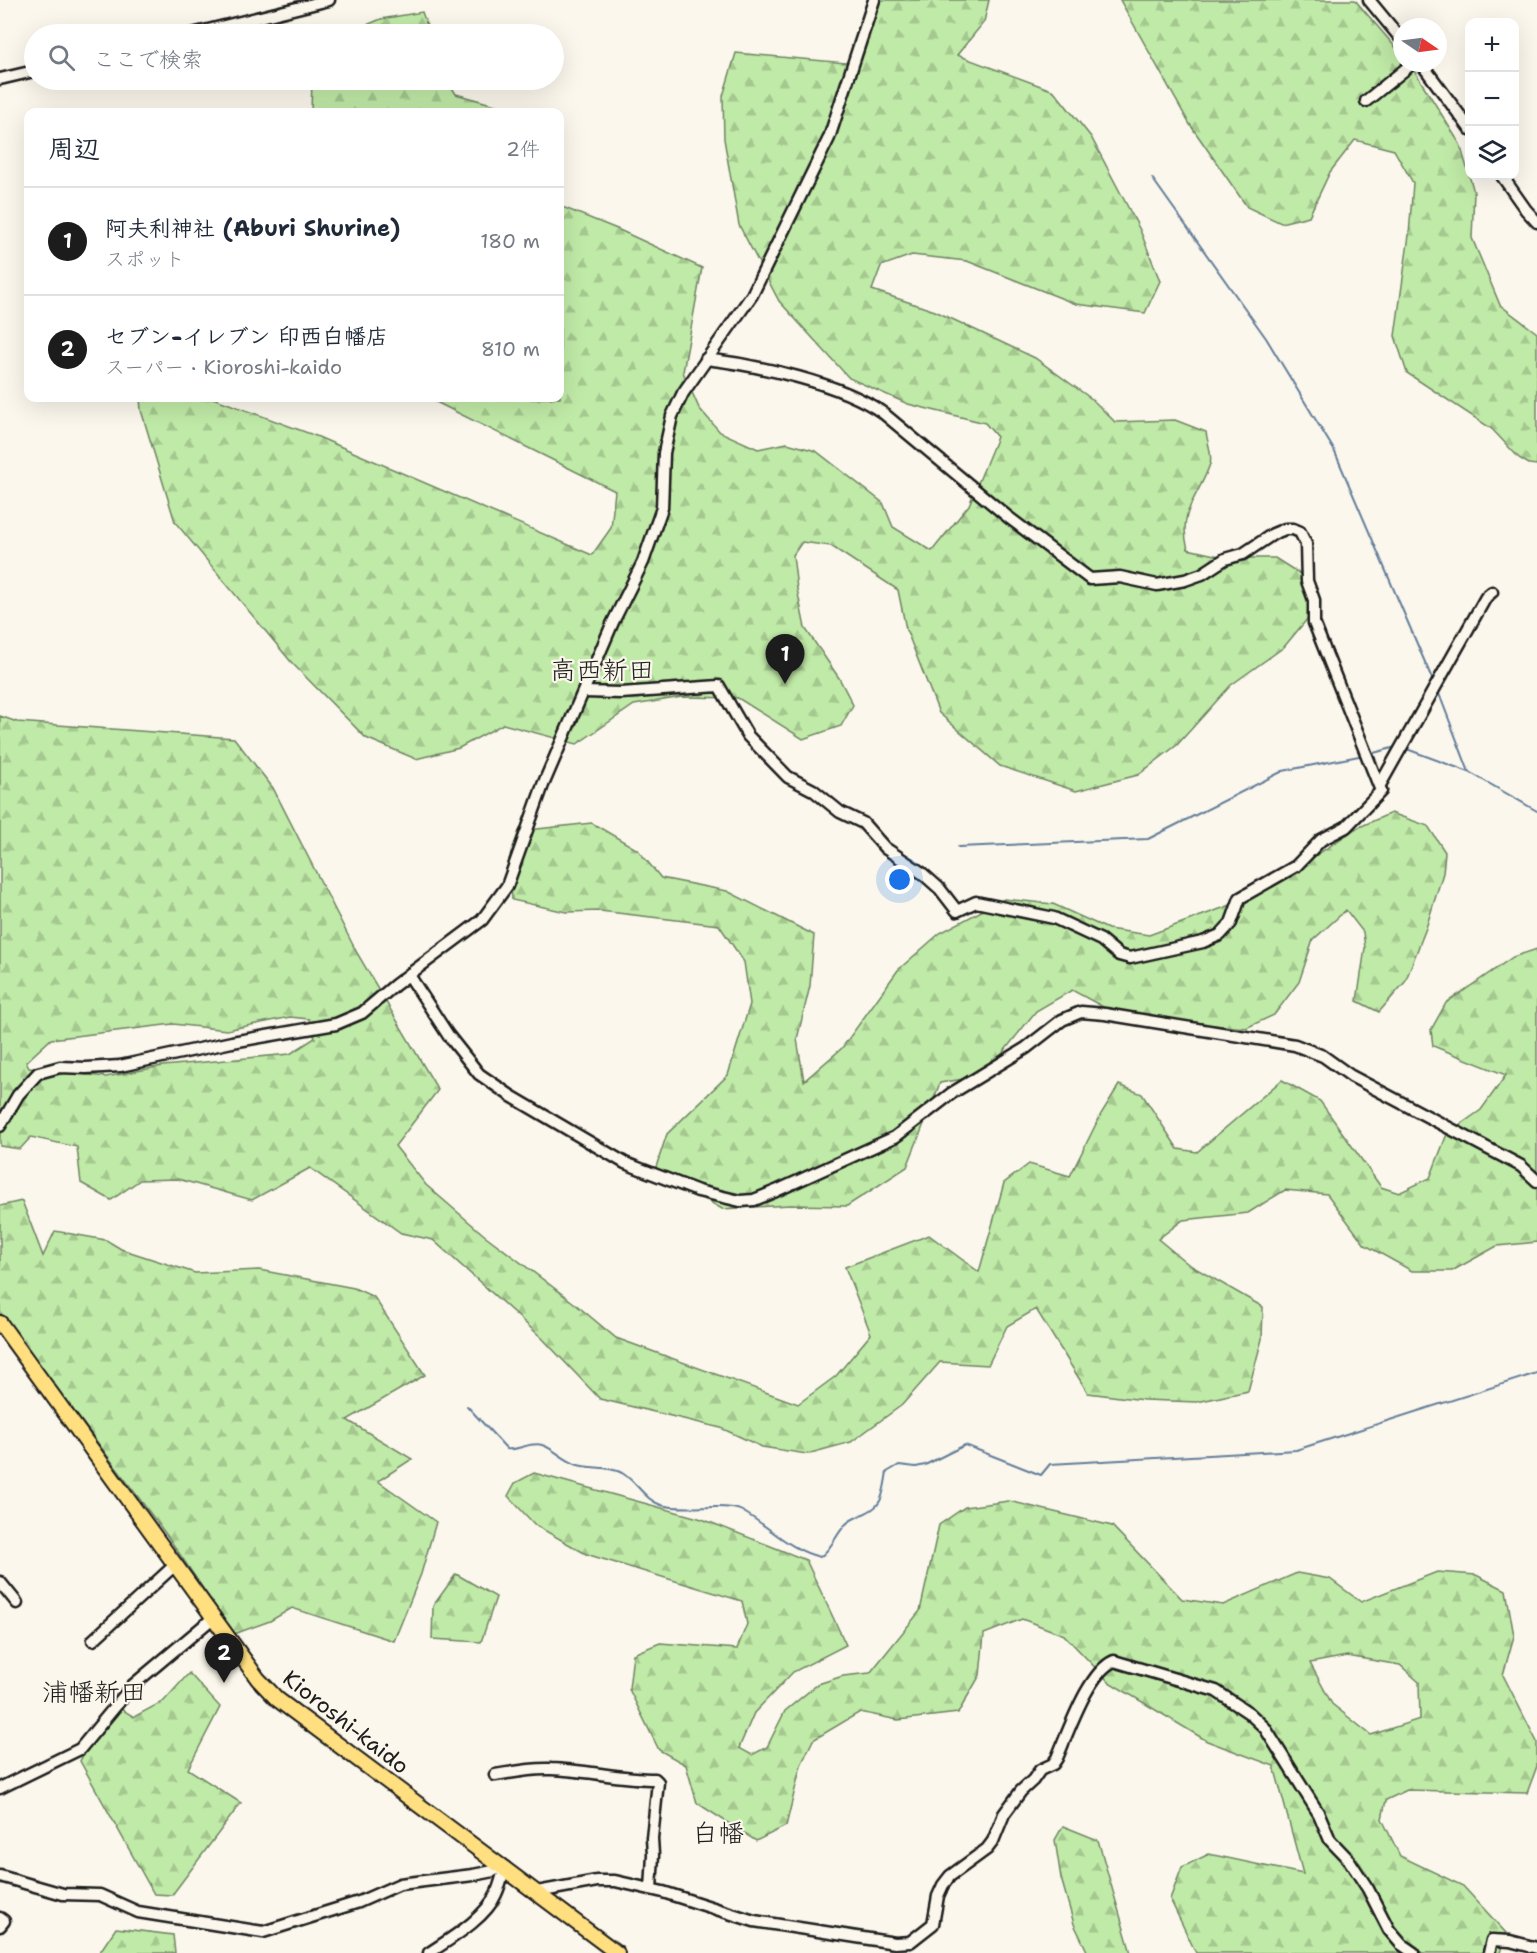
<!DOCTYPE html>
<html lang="ja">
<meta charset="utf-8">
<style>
body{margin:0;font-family:"Shantell Sans","Klee One",sans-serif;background:#f6f6f7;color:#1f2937}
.controls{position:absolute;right:18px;top:18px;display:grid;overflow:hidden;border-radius:12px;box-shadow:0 6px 24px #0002}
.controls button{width:54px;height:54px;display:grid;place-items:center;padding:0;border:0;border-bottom:2px solid #e0e1e3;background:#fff;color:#1f2937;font:30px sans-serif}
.compass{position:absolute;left:1393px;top:18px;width:54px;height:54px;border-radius:50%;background:#fff;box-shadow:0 6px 24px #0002;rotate:103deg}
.you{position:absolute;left:900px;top:880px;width:21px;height:21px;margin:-15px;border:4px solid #fff;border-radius:50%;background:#1a73e8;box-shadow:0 0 0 9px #1a73e833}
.badge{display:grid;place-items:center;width:39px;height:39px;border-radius:50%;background:#1c1c1c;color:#fff;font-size:20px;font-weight:700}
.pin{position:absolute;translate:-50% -50px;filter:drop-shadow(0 2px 3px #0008)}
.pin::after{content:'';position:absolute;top:32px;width:21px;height:18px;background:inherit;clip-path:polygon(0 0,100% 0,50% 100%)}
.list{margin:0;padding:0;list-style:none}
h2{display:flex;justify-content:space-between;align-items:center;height:78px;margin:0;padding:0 24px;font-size:26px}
h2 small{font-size:20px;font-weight:400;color:#747a83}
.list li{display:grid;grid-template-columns:39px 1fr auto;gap:18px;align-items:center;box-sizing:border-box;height:108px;padding:0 24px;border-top:2px solid #e0e1e3}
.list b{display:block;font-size:22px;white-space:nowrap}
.list p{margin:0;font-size:20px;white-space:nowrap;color:#747a83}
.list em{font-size:20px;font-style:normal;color:#747a83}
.icon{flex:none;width:33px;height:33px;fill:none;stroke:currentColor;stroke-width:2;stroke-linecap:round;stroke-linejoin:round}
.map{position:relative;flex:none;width:1537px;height:1953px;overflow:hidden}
.search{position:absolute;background:#fff;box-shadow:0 6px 24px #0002;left:24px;top:24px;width:540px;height:66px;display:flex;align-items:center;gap:15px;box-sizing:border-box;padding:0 21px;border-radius:33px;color:#747a83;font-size:22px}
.panel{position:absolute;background:#fff;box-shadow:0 6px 24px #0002;left:24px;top:108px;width:540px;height:294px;border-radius:12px}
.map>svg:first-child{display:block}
.forest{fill:url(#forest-firs);stroke:#6e8362;stroke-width:1.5;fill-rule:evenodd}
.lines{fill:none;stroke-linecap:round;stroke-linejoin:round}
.stream{stroke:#637d99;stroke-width:2}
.minor-casing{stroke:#1c1c1c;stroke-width:15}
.major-casing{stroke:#1c1c1c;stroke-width:18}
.minor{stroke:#fbf7ec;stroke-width:10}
.major{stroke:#ffdf80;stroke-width:14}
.labels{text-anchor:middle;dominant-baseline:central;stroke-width:4.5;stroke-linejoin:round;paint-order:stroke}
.street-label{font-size:22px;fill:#1c1c1c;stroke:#fbf7ec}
.quarter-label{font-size:26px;fill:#1c1c1c;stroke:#fbf7ec}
</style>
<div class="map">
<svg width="1537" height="1953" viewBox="0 0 1537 1953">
<defs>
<pattern id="forest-firs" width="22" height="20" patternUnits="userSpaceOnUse" patternTransform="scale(1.5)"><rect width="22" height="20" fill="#c0eaa7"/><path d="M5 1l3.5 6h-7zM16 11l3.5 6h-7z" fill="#a4c88f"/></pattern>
</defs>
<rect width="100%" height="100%" fill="#fbf7ec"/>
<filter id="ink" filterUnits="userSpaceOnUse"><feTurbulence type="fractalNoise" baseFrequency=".0167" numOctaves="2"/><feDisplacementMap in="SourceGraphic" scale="12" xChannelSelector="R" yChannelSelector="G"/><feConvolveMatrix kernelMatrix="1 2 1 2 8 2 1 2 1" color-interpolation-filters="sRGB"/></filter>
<g filter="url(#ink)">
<g class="forest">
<path d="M 881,0 L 989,0 L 984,22 L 957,55 L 1054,91 L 1091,137 L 1140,230 L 1160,281 L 1145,313 L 1076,304 L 967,261 L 912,255 L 881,266 L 872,290 L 935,311 L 1035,358 L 1093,400 L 1115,422 L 1175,420 L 1206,432 C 1207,441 1213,456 1210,464 C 1199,497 1177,511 1188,549 L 1228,558 L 1275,558 L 1308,579 L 1308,618 L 1284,647 L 1231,685 L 1177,745 L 1138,775 L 1076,791 L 1000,766 L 939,713 L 906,629 L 898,590 L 831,546 L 802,542 L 793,555 L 797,589 L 805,628 L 839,678 L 853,705 L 841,726 L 803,739 L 738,698 L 682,697 L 634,705 L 577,744 L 503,724 L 459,748 L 416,759 L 366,738 L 292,663 L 175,522 L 141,410 L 140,398 L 213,398 L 316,436 L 592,555 L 611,528 L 615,491 L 428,398 L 560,398 L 560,206 L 617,229 L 702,268 L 683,372 L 699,408 L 720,432 L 758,449 L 787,443 L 816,451 L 883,503 L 893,527 L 932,551 L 969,505 L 997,437 L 985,423 L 908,404 L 849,378 L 779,301 L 739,225 L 724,139 L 723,96 L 736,53 L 857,64 Z"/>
<polygon points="1120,0 1355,0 1402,55 1402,63 1409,63 1412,67 1460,144 1474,192 1472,238 1500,305 1537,333 1537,465 1529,464 1519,458 1492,429 1407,373 1395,336 1409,235 1413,183 1394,150 1355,140 1330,172 1309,216 1281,223 1247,207 1189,123"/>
<polygon points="422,12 430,34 345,34 381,19"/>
<polygon points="312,80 447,80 456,94 502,107 499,112 311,112"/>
<path d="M 0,716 L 17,722 L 234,738 L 273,788 L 357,953 L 438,1090 L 395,1146 L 426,1185 L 483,1234 L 574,1303 L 616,1338 L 798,1404 L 836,1376 L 871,1334 L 845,1267 L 929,1235 L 979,1272 L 1004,1183 L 1029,1164 L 1070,1176 L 1101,1114 L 1119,1085 L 1142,1094 L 1178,1149 L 1197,1152 L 1282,1080 L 1320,1101 L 1381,1187 L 1399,1193 L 1430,1178 L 1447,1134 L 1481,1110 L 1506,1075 L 1433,1046 L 1431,1030 L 1446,1003 L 1513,957 L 1537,949 L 1537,1242 L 1497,1246 L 1452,1271 L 1412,1271 L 1365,1245 L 1327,1194 L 1285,1190 L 1248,1213 L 1183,1220 L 1158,1239 L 1188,1264 L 1263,1307 L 1262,1339 L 1248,1391 L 1197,1402 L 1144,1400 L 1088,1393 L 1036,1309 L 1007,1326 L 988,1365 L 940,1362 L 902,1405 L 851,1442 L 807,1454 L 762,1447 L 721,1428 L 600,1399 L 542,1338 L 433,1240 L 401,1233 L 310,1168 L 252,1200 L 178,1179 L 140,1180 L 111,1200 L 81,1183 L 77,1147 L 31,1137 L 20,1149 L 0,1146 ZM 290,1017 L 309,1019 L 315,1038 L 290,1054 L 163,1066 L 106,1077 L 29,1068 L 26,1062 L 51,1039 L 173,1024 L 227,1030 Z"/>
<polygon points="1391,813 1428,826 1445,852 1443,873 1426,928 1405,982 1379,1012 1357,1001 1365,948 1363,932 1346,910 1313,940 1299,982 1274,1015 1246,1028 1122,1017 1072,990 1036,1011 994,1064 975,1077 940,1083 907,1167 847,1206 790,1205 722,1209 655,1170 667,1134 728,1075 750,1004 744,962 719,925 600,911 566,912 512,900 509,859 519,831 592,823 638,850 661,878 727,891 814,935 810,986 797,1039 804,1081 842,1048 898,970 940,933 1004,899 1053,904 1108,929 1149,935 1258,895 1355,829"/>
<polygon points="22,1201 43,1256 55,1231 106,1240 121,1249 195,1273 259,1270 354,1288 374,1297 425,1375 347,1420 412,1459 378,1481 436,1522 421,1574 394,1641 292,1608 270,1621 234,1634 168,1537 0,1312 0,1206"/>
<path d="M 534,1473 L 702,1519 L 806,1560 L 846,1645 L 793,1672 L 754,1713 L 739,1748 L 752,1755 L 767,1747 L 785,1711 L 818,1684 L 843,1676 L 870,1673 L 920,1611 L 939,1525 L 965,1507 L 1009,1501 L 1112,1526 L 1182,1599 L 1223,1605 L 1297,1573 L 1330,1579 L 1361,1602 L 1437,1572 L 1476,1575 L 1506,1590 L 1514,1636 L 1503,1675 L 1537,1742 L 1537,1766 L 1527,1793 L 1407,1790 L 1386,1800 L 1382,1819 L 1400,1856 L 1463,1886 L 1506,1933 L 1500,1953 L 1196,1953 L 1170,1899 L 1182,1867 L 1209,1854 L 1303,1874 L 1274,1766 L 1207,1741 L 1109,1682 L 1064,1635 L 1022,1619 L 984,1634 L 980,1675 L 958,1713 L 898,1720 L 860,1712 L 813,1740 L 801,1765 L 786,1826 L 756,1841 L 697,1803 L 686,1765 L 659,1750 L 629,1689 L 633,1654 L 660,1643 L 737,1649 L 747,1624 L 742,1601 L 586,1554 L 535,1525 L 508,1496 L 515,1483 ZM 1347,1656 L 1400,1665 L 1419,1682 L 1420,1719 L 1371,1735 L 1332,1704 L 1310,1663 Z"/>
<polygon points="456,1574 496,1597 481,1642 432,1639 433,1606"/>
<polygon points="189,1673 220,1707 188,1769 241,1803 172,1895 154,1894 80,1761 110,1702 134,1717 164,1701"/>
<polygon points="1063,1826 1098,1840 1131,1953 1088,1953 1074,1924 1061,1878 1055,1840"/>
<polygon points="116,1928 173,1935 175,1953 99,1953"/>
</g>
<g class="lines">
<g class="stream">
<polyline points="1152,178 1266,338 1334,450 1433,681"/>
<polyline points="1438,691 1469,772"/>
<polyline points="1404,748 1469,772 1537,811"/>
<polyline points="1370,754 1396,747"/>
<polyline points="958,847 1148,839 1283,771 1364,755"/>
<path d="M 467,1406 L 507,1449 C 518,1451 531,1441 542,1445 C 555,1449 564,1461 578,1465 C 592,1469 609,1466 622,1473 C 636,1481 645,1500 661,1505 C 684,1512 726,1502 742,1511 C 769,1526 789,1550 820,1557 C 832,1549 836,1534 846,1524 C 855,1515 871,1514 878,1504 C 884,1497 885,1482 887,1472 L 899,1465 L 916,1467 L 925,1465 L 965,1445 L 1041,1475 L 1050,1464 L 1296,1450 L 1537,1373"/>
</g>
<g class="minor-casing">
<g id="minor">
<polyline points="1369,0 1402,40"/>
<polyline points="192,34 329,0"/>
<polyline points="1421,63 1470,129"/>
<polyline points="0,79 34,71"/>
<polyline points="1366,101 1413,63"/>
<polyline points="1502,176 1526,210 1537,222"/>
<path d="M 584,692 L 621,693 L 719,686 L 748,736 L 788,777 L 813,790 L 840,812 L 863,823 L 885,848 L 922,873 L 940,889 L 957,911 L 976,902 L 1054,918 L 1101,940 L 1119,955 L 1130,958 L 1203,942 L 1220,935 L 1231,923 L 1240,898 L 1296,866 L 1321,840 L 1346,827 L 1381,791 L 1314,623 L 1314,600 L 1307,581 L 1306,544 L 1300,532 L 1293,529 L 1285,529 L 1273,534 L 1243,554 L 1225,559 L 1202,574 L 1185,580 L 1157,585 L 1120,577 L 1090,579 L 1008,517 L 883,413 C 842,383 756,365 706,359"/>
<polyline points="1380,785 1486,597 1492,592"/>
<polyline points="409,975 448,1035 479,1074 511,1096 625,1163 698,1191 740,1201 754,1200 776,1191 895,1137 952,1093 1026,1048 1062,1020 1081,1012 1105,1014 1295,1045 1323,1056 1351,1076 1521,1166 1537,1181"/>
<polyline points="0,1126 18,1095 38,1073 60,1067 86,1068 120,1066 232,1042 336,1024 362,1013 395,985 482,920 507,886 543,785 613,622 643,562 662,508 664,453 672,416 683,393 752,295 829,138 874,0"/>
<polyline points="0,1582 17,1603"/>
<polyline points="93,1640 176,1564"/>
<path d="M 495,1775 C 514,1772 532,1768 551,1769 C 586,1770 620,1779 655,1779 L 658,1782 L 652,1838 L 653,1855 L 651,1889"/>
<polyline points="0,1788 80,1749 133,1685 214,1617"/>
<polyline points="0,1876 63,1894 100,1895 138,1912 263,1932 359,1902 400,1884 473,1875 493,1871 502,1865"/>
<path d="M 537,1892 L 597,1881 L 615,1881 L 663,1892 L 754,1921 L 895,1943 L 910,1942 L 933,1924 L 938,1896 L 943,1885 L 950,1876 L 987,1849 L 993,1841 L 1004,1814 L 1021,1791 L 1033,1780 L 1040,1770 L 1053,1764 L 1057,1758 C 1068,1733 1088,1672 1114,1661 L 1216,1691 L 1249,1713 L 1265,1728 L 1319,1814 L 1330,1840 L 1349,1860 L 1368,1889 L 1389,1930 L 1401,1944 L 1414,1953"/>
<polyline points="0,1918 4,1921 0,1926"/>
<path d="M 429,1953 C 450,1939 486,1918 496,1894 C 500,1886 502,1876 505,1867"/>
<polyline points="1489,1953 1492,1940 1510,1941 1537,1948"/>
</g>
</g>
<g class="major-casing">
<polyline id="major" points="0,1323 258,1679 277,1699 617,1953"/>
</g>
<use href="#minor" class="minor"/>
<use href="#major" class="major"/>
</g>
</g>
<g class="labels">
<g class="street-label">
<text transform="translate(346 1722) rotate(38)">Kioroshi-kaido</text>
</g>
<g class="quarter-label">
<text x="602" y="669">高西新田</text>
<text x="94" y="1691">浦幡新田</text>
<text x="718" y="1832">白幡</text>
</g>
</g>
</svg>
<div class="controls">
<button>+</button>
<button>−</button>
<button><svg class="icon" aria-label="layers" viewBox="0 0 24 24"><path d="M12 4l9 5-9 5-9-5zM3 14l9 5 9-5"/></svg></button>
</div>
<svg class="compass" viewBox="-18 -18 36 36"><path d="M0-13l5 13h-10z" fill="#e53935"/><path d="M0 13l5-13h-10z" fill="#747a83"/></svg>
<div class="you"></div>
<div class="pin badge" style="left:785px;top:684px">1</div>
<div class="pin badge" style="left:224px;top:1683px">2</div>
<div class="search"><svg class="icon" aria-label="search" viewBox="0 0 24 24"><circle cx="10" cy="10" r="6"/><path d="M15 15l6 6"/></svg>ここで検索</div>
<section class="panel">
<h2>周辺<small>2件</small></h2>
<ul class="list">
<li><span class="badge">1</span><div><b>阿夫利神社 (Aburi Shurine)</b><p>スポット</p></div><em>180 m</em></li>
<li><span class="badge">2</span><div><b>セブン-イレブン 印西白幡店</b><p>スーパー · Kioroshi-kaido</p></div><em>810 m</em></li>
</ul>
</section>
</div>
